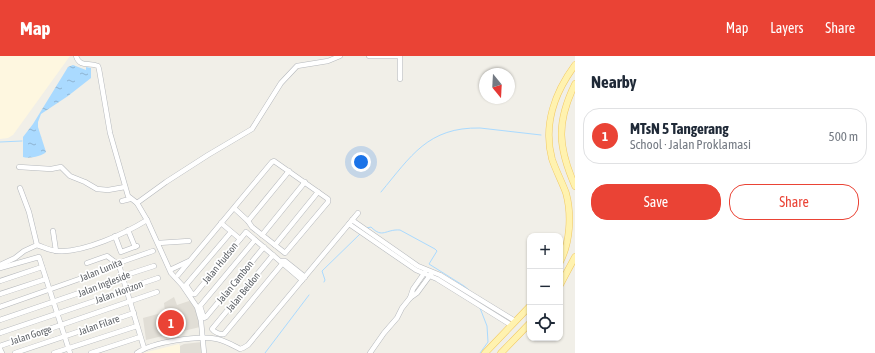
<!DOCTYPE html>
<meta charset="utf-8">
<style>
body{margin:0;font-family:"Asap Condensed",sans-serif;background:#f2f2f3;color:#1f2937}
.controls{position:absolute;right:12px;bottom:12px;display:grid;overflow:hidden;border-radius:8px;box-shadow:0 1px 3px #0004}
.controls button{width:36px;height:36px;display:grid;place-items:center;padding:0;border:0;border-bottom:1px solid #e0e1e3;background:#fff;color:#1f2937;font:20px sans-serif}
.compass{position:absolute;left:479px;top:12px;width:36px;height:36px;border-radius:50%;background:#fff;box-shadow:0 1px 3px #0004;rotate:162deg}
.you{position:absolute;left:361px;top:106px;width:14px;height:14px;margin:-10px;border:3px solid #fff;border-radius:50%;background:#1a73e8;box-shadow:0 0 0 6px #1a73e833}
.badge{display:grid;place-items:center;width:26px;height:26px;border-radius:50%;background:#ea4335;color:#fff;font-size:13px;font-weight:700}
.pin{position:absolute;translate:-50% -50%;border:2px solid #fff;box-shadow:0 1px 4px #0006}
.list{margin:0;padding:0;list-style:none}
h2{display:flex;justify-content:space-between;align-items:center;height:52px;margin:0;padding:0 16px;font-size:17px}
h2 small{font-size:13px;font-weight:400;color:#747a83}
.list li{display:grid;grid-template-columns:26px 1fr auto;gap:12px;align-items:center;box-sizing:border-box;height:56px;margin:0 8px 8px;padding:0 8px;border:1px solid #e0e1e3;border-radius:16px}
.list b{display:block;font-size:15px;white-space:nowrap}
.list p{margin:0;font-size:13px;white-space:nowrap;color:#747a83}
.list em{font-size:13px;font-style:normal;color:#747a83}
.actions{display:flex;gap:8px;padding:12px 16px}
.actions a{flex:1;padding:9px 0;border:1px solid #ea4335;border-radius:16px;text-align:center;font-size:14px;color:#ea4335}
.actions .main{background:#ea4335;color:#fff}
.icon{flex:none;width:22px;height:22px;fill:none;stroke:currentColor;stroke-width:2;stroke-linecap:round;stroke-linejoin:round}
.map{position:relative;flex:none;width:575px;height:297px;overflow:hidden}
header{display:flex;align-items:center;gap:24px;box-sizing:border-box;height:56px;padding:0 20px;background:#ea4335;color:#fff}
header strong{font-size:19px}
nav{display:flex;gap:22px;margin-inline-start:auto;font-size:14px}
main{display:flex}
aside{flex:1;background:#fff}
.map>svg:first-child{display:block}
.commercial{fill:#fef7e0}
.education{fill:#e1ded6}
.water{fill:url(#water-ripples)}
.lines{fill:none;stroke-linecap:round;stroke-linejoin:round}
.stream{stroke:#aadaff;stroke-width:1}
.minor-casing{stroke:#b5b8bc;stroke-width:5.5}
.major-casing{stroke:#f2c960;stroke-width:7}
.minor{stroke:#fff;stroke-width:4.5}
.major{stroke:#fff2af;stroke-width:6}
.labels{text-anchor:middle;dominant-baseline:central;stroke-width:3.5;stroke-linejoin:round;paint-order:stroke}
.street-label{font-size:10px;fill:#5f6368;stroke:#fff}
</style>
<header>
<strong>Map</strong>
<nav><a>Map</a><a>Layers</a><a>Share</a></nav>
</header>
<main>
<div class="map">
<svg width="575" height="297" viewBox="0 0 575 297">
<defs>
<pattern id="water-ripples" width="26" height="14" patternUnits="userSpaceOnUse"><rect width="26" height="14" fill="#aadaff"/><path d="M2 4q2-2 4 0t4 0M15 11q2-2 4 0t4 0" fill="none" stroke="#8eb4d2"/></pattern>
</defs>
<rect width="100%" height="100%" fill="#f1efe8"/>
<g class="commercial">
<polygon points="0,0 70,0 13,79 8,82 0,83"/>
<polygon points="179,288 180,290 180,297 143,297"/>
</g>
<g class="education">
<polygon points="174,241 177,249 192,244 195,251 200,271 146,284 143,262 165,256 164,247"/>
<polygon points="202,286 202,297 180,297 180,290 184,288"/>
</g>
<path class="water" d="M 73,9 L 86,14 L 86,11 L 91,12 L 91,22 L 68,40 L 41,58 L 38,66 L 38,71 L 46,96 C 42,100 29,103 23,101 L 23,81 L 33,68 L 68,11 Z"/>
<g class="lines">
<g class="stream">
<polyline points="0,86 22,85"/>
<path d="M 381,136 C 411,100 428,71 480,72 L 541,79"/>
<path d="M 367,172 L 371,171 C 383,183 385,173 400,174 L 435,193 L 437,195 L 429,208 L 464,230 L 469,234"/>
<polyline points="324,226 325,224 322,215 360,178"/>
<polyline points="265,297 309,239"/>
<polyline points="480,297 488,286 487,270 480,252"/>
</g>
<g class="minor-casing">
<g id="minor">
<path d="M 76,0 C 80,12 89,6 98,10 L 99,13 L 110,77 L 128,140 L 137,147 L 147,164 L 171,217 L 182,229 L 197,251 L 201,265 L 204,297"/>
<polyline points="369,0 398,0"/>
<polyline points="400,0 400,23"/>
<polyline points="19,111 51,113 61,111 70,120 85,126 97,133 108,134 125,131"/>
<polyline points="20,132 29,156 37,189"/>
<polyline points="122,145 130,143"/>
<polyline points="137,147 166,126 208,99 252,73 281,27 297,10 328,5 340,0"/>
<polyline points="352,164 418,210 440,219 515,265"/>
<polyline points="248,165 289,115"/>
<polyline points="221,167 240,183"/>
<polyline points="349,168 416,214 437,223 511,269"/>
<polyline points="128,174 135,191"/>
<polyline points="53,175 56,195"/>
<polyline points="231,176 186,229 192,238 195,238 246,176 302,224"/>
<polyline points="262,179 305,126"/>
<polyline points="115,180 121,196 137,190"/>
<polyline points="255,184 200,250 204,262 206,261 264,191"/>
<polyline points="158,187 189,185"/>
<polyline points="275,189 318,136"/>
<path d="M 273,199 L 212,273 C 214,276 220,279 224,278 L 282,208"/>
<polyline points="281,205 285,205 305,221"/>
<polyline points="87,207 107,200 119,209 144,292"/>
<path d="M 0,209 L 15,202 L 24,195 L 37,189 C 44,191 50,195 58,195 C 83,197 126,177 147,164"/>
<polyline points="0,212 39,201 70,297"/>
<polyline points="172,213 189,205"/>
<polyline points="178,219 272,106 274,105 328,143 328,146 285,197 252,171 248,165 234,152"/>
<polyline points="0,225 42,211"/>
<polyline points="0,238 46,223"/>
<polyline points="410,242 413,233 425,216"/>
<polyline points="0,251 119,209 121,206 153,195"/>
<polyline points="0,264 123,222 126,219 154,210"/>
<polyline points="0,277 127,234 131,231 158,222"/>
<polyline points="0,290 157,236"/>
<polyline points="0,293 2,297"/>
<polyline points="15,297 134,257"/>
<polyline points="54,297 137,270"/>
<polyline points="91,297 140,281"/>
<path d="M 137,297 C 152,286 199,279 217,283 C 226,285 232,289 240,293 L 243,292 L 248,289 L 358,157"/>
<polyline points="370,297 384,277 397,262 402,252 410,242 417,237 431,218"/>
</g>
</g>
<g class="major-casing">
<g id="major">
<path d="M 575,28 C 556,67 558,91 575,130"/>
<path d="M 560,206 C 570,187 572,159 566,137 C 562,126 556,115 552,103 C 543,69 555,36 575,9"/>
<polyline points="560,229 575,201"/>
<polyline points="485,297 530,250"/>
<polyline points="501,297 530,267"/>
</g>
</g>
<use href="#minor" class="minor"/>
<use href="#major" class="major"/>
</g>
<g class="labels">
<g class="street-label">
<text transform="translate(220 207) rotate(-51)">Jalan Hudson</text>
<text transform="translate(101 214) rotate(-22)">Jalan Lunita</text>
<text transform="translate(235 226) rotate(-51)">Jalan Cambon</text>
<text transform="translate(104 228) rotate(-21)">Jalan Ingleside</text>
<text transform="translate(119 236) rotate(-20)">Jalan Horizon</text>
<text transform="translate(243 236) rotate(-51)">Jalan Beldon</text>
<text transform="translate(99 269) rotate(-19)">Jalan Filare</text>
<text transform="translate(31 279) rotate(-18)">Jalan Gorge</text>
</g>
</g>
</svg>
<div class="controls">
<button>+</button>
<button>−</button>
<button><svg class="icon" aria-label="locate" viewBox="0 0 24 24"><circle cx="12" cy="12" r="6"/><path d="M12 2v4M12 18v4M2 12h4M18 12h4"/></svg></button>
</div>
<svg class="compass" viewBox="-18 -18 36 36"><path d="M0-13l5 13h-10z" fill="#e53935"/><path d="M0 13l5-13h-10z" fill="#747a83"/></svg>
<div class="you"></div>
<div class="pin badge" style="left:171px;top:267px">1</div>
</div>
<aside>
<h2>Nearby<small></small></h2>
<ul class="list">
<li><span class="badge">1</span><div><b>MTsN 5 Tangerang</b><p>School · Jalan Proklamasi</p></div><em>500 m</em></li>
</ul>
<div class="actions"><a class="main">Save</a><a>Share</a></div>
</aside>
</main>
